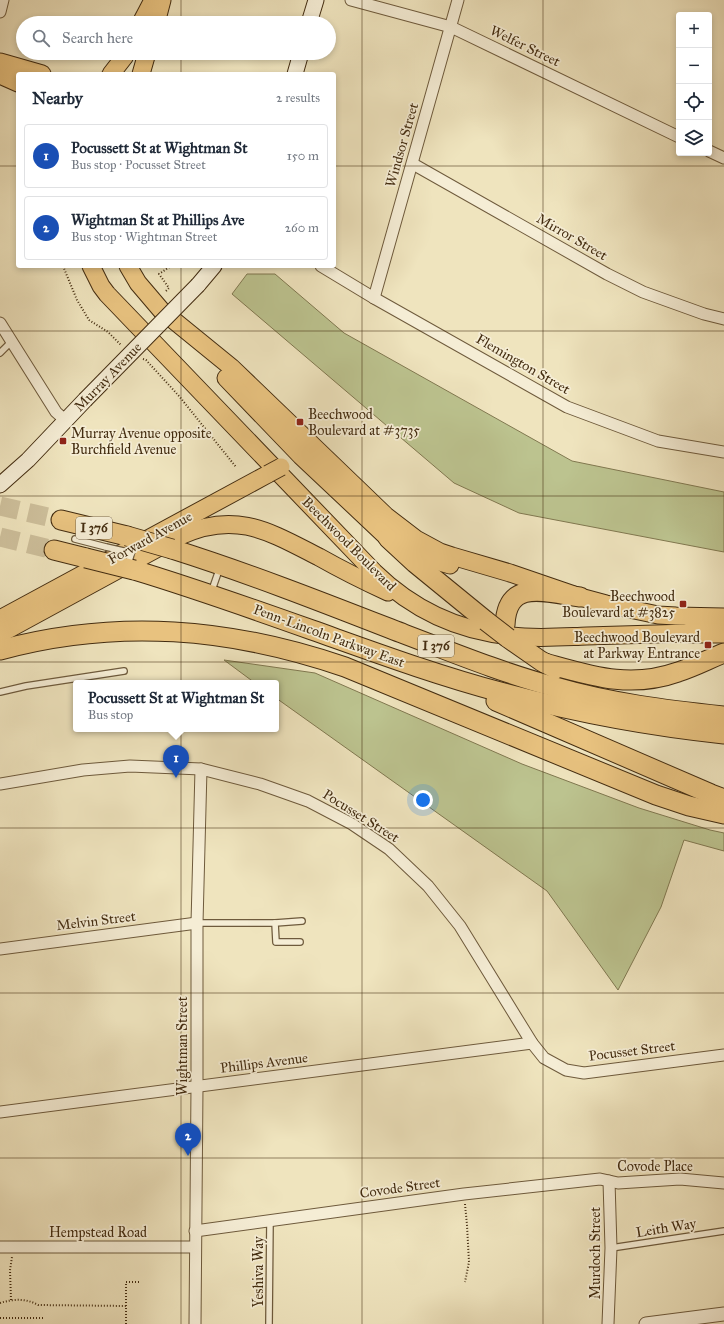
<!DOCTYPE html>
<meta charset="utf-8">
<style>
body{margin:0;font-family:"IM FELL Great Primer",serif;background:#f2f2f3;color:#1f2937}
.controls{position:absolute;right:12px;top:12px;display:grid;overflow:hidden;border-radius:4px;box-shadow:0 2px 6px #0003}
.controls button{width:36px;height:36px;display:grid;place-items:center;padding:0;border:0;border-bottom:1px solid #e0e1e3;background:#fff;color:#1f2937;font:20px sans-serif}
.you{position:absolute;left:423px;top:800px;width:14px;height:14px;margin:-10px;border:3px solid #fff;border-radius:50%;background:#1a73e8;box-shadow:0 0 0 6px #1a73e833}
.badge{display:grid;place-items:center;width:26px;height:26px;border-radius:50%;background:#7c3aed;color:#fff;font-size:13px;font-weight:700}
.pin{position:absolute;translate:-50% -33px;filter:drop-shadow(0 1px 2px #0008)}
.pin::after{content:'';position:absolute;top:21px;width:14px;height:12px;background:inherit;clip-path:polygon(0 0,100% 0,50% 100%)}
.popup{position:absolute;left:73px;top:680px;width:206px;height:52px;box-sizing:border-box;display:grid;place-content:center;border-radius:4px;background:#fff;filter:drop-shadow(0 1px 3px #0005);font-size:13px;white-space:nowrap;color:#747a83}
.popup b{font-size:15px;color:#1f2937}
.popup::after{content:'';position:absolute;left:50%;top:100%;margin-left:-8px;border:8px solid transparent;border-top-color:#fff}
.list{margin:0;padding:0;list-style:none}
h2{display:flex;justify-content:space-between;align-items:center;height:52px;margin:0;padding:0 16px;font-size:17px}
h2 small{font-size:13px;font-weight:400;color:#747a83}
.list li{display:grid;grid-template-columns:26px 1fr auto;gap:12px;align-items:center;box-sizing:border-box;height:64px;margin:0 8px 8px;padding:0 8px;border:1px solid #e0e1e3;border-radius:4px}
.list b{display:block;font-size:15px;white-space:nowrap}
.list p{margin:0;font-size:13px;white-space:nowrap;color:#747a83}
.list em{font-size:13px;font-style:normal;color:#747a83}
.icon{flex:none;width:22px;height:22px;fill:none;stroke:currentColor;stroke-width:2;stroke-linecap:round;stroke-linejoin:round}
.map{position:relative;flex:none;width:724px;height:1324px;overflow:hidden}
.search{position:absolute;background:#fff;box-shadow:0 2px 6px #0003;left:16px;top:16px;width:320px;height:44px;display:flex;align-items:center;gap:10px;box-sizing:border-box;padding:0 14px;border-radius:22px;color:#747a83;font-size:15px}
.panel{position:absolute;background:#fff;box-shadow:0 2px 6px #0003;left:16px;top:72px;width:320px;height:196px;border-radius:4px}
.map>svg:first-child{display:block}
.green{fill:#bcc38f;stroke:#807850}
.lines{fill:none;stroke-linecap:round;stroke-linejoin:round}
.motorway-tunnel{stroke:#cdbf9b;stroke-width:19;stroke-dasharray:19 10;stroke-linecap:butt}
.service-casing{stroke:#6e5a3c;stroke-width:8}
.minor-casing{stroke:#6e5a3c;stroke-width:13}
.tertiary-casing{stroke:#6e5a3c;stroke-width:15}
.secondary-casing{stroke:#432c10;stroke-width:17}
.primary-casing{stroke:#432c10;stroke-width:19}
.motorway-casing{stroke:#432c10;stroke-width:21}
.path{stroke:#432c10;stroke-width:2;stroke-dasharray:1 2;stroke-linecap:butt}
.service{stroke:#f5edd5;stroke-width:5.5}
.minor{stroke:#f5edd5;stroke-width:11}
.tertiary{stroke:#f5edd5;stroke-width:13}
.secondary{stroke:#f5edd5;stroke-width:15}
.primary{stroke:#e8c27f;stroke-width:17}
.motorway{stroke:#e8c27f;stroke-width:19}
.service-bridge-casing{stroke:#6e5a3c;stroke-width:8;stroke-linecap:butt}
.secondary-bridge-casing{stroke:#432c10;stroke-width:17;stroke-linecap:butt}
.primary-bridge-casing{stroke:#432c10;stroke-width:19;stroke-linecap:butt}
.motorway-bridge-casing{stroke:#432c10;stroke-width:21;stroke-linecap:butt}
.service-bridge{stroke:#f5edd5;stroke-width:5.5}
.secondary-bridge{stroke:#f5edd5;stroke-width:15}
.primary-bridge{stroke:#e8c27f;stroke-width:17}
.motorway-bridge{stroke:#e8c27f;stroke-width:19}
.grid{fill:none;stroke:#432c10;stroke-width:1;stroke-opacity:0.55}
.poi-dot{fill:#8f2418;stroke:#f5edd5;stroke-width:1.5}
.labels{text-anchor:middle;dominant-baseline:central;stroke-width:3.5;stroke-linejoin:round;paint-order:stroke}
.shield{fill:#f5edd5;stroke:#78664b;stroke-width:1}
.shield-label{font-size:13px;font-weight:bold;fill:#432c10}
.street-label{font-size:14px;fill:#432c10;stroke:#f5edd5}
.poi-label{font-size:14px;fill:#432c10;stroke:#f5edd5;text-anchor:start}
</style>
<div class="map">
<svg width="724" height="1324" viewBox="0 0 724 1324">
<rect width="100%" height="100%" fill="#efe4be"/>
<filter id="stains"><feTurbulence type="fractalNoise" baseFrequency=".005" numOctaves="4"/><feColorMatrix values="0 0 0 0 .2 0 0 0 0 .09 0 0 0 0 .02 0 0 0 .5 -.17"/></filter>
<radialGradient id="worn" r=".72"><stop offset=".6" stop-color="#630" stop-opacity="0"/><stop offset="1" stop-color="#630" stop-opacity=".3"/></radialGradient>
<g class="green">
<polygon points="247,274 275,274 344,333 572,461 724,492 724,552 519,513 454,483 232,294"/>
<polygon points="224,660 315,673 522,764 639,808 710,830 724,833 724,851 684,840 661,907 618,990 547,891 276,698 276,683 255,683"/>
</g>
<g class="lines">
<g class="motorway-tunnel">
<polyline points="0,506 61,520"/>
<polyline points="0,537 54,550"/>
</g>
<g class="service-casing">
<g id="service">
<polyline points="0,353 12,341"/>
<polyline points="75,539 106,547"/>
<polyline points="211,593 220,567"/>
<polyline points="0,692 26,686 124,671"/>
<polyline points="197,923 275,923 276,942 300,942"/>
<polyline points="275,923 302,921"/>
<polyline points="611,1248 724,1231"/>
<polyline points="269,1324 270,1220"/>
</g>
</g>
<g class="minor-casing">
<g id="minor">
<polyline points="351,0 451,27 679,137"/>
<polyline points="0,12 3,0"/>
<polyline points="709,151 724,158"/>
<polyline points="413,164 607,274 643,292 704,314 724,319"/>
<polyline points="321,266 374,298 567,407 658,441 724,452"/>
<polyline points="374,298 458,0"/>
<polyline points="0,323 56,412 66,421"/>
<polyline points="0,784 83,770 130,766 201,769 260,784 308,801 352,824 389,849 428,886 460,926 532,1043 544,1058 566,1070 584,1073 724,1055"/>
<polyline points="0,949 197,923"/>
<polyline points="0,1112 532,1043"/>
<polyline points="195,1231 464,1194 600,1179 618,1183 680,1179 724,1183"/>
<polyline points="0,1247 195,1247"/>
<polyline points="195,1324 197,1087 197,923 201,769"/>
<polyline points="608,1324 611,1248 609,1181"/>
</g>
</g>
<g class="tertiary-casing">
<polyline id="tertiary" points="646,1324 724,1314"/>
</g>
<g class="secondary-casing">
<g id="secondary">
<polyline points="309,23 316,0"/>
<polyline points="295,74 301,53"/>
<polyline points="198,285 214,266"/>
<polyline points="0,485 28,460 85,400"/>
</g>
</g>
<g class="primary-casing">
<g id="primary">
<polyline points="141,23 153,0"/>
<polyline points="156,23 162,0"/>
<polyline points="0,62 42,74"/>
<polyline points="111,74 125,56"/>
<polyline points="141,74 147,53"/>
<polyline points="0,75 18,83"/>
<path d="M 91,266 L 101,286 L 107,294 L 374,572 C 412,609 458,631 511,636 C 536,639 561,637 587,636 C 621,635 655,634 689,633 L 702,631"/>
<polyline points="128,266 138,283 161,310 231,367 386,516 416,539 440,552 452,556 510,573 580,597 606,604 658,615 676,616 724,617"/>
<polyline points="226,378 301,456 388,538 423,557 450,565"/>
<polyline points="0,619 268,474"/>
<path d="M 0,634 L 180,536 C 236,510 270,532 319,557 C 342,570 364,581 388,592"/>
</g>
</g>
<g class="motorway-casing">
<g id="motorway">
<polyline points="61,520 127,536"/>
<polyline points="388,538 415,563 486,621"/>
<path d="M 172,549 C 251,574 327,604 404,634 C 454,653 503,673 555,687 C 610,703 667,710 724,716"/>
<polyline points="54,550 86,558"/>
<path d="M 134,570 C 194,588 253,609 312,630 C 374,652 436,675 500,692 C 573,712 648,726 724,734"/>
<path d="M 505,625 C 507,577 548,593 580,597"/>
<polyline points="689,633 724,633"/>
<polyline points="508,638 541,661 556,669"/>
<path d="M 0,650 C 118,618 231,628 345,667 L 656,795 L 689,806 L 724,814"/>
<path d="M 545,663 C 592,676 630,689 678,672 C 694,667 709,659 724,653"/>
<polyline points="496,701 711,794 724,799"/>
</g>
</g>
<g class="path">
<polyline points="63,266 77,300 89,320 108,332 121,345"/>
<polyline points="166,291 169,288 159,274 171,266"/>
<polyline points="143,359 146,360 179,396 236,467"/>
<polyline points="465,1204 467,1225 469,1262 465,1282"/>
<polyline points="11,1300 10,1270 12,1257"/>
<path d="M 0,1303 C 13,1299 26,1298 38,1305 L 126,1306"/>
<polyline points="0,1318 43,1318"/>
<polyline points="126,1324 126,1282 141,1282"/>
</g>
<use href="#service" class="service"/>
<use href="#minor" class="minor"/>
<use href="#tertiary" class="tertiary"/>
<use href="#secondary" class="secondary"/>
<use href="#primary" class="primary"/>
<use href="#motorway" class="motorway"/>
<g class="service-bridge-casing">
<g id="service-bridge">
<polyline points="106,547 132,553"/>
<polyline points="128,565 135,540"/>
</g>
</g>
<g class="secondary-bridge-casing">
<polyline id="secondary-bridge" points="85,400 198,285"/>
</g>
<g class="primary-bridge-casing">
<polyline id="primary-bridge" points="268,474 281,467"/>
</g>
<g class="motorway-bridge-casing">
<g id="motorway-bridge">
<polyline points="127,536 172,549"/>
<polyline points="86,558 134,570"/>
<polyline points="486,621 508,638"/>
</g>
</g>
<use href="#service-bridge" class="service-bridge"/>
<use href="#secondary-bridge" class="secondary-bridge"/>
<use href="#primary-bridge" class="primary-bridge"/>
<use href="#motorway-bridge" class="motorway-bridge"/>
</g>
<path class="grid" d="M 181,0 L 181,23M 362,0 L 362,1324M 543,0 L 543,1324M 181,53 L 181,74M 0,166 L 18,166M 334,166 L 724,166M 181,266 L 181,1324M 0,331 L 724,331M 0,496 L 724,496M 0,662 L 724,662M 0,828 L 724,828M 0,993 L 724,993M 0,1158 L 724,1158"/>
<g class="poi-dot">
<rect x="296" y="418" width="8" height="8" rx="2"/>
<rect x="59" y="437" width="8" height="8" rx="2"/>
<rect x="679" y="600" width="8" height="8" rx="2"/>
<rect x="704" y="641" width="8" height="8" rx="2"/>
</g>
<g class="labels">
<g class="shield">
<rect x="76" y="517" width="36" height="22" rx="3"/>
<rect x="418" y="635" width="36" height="22" rx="3"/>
</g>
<g class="shield-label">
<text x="94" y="528">I 376</text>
<text x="436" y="646">I 376</text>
</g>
<g class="street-label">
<text transform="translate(525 46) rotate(26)">Welfer Street</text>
<text transform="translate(402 145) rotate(-74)">Windsor Street</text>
<text transform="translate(572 237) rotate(30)">Mirror Street</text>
<text transform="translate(523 364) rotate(30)">Flemington Street</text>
<text transform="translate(108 377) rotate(-46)">Murray Avenue</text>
<text transform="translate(150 538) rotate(-29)">Forward Avenue</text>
<text transform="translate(349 544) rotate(45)">Beechwood Boulevard</text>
<text transform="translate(329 636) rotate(20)">Penn-Lincoln Parkway East</text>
<text transform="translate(361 816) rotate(32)">Pocusset Street</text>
<text transform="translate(96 921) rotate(-7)">Melvin Street</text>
<text transform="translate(182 1046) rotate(-90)">Wightman Street</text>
<text transform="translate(632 1051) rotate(-7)">Pocusset Street</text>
<text transform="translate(264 1063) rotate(-7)">Phillips Avenue</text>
<text x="655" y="1166">Covode Place</text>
<text transform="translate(400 1188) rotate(-8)">Covode Street</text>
<text transform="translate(666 1228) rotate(-9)">Leith Way</text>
<text x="98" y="1232">Hempstead Road</text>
<text transform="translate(595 1253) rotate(-90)">Murdoch Street</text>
<text transform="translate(258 1272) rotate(-90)">Yeshiva Way</text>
</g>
<g class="poi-label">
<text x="308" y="414">Beechwood<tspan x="308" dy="16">Boulevard at #3735</tspan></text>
<text x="71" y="433">Murray Avenue opposite<tspan x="71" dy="16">Burchfield Avenue</tspan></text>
<text x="675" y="596" text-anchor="end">Beechwood<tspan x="675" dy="16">Boulevard at #3825</tspan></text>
<text x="700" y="637" text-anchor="end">Beechwood Boulevard<tspan x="700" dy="16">at Parkway Entrance</tspan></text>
</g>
</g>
<rect width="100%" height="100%" filter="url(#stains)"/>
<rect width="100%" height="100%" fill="url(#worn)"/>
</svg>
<div class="controls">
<button>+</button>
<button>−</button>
<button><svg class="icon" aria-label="locate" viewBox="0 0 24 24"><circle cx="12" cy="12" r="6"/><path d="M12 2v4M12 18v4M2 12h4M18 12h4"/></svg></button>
<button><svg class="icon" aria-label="layers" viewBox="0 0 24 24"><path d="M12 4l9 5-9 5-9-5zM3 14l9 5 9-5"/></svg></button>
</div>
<div class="you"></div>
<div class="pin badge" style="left:176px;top:778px;background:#1a4fb4">1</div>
<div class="popup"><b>Pocussett St at Wightman St</b>Bus stop</div>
<div class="pin badge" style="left:188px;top:1156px;background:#1a4fb4">2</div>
<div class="search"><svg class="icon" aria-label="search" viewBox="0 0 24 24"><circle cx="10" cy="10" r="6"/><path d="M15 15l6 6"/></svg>Search here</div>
<section class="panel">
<h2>Nearby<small>2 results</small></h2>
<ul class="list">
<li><span class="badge" style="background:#1a4fb4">1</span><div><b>Pocussett St at Wightman St</b><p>Bus stop · Pocusset Street</p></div><em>150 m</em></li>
<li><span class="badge" style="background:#1a4fb4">2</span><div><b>Wightman St at Phillips Ave</b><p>Bus stop · Wightman Street</p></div><em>260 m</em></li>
</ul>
</section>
</div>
